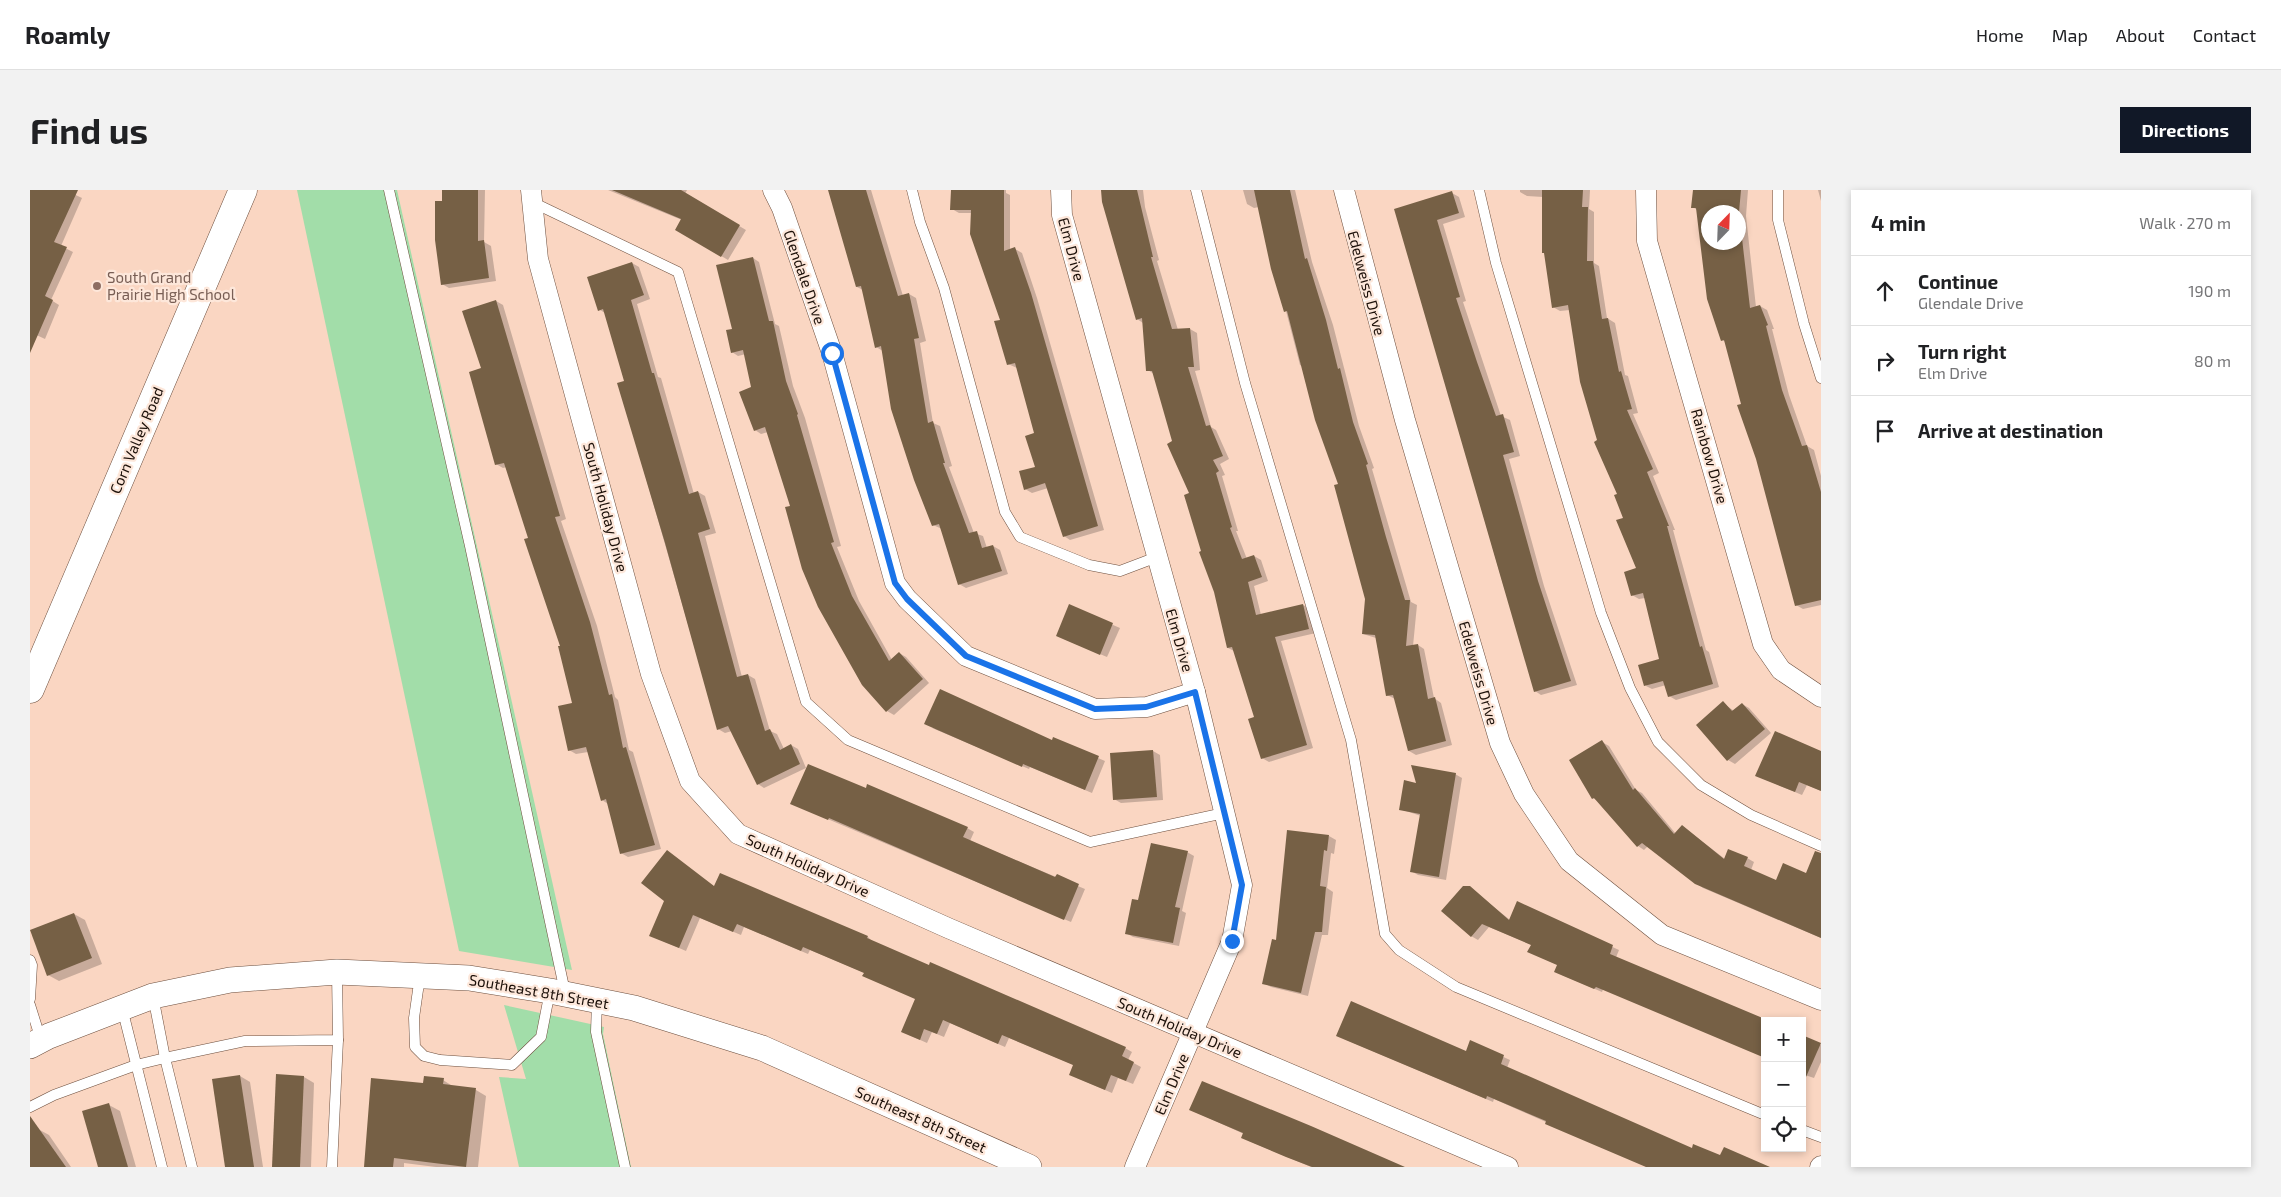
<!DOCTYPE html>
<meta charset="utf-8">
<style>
body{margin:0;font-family:"Exo 2",sans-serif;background:#f2f2f2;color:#202124}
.controls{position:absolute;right:15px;bottom:15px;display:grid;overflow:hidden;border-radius:0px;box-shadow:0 2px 8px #0003}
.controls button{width:45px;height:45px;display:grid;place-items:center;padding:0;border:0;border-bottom:1px solid #e0e0e0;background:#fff;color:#202124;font:25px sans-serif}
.compass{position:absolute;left:1671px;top:15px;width:45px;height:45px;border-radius:50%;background:#fff;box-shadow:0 2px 8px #0003;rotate:23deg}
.stop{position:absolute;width:15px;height:15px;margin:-11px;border:4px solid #1a73e8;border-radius:50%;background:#fff}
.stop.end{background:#1a73e8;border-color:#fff;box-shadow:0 1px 5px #0008}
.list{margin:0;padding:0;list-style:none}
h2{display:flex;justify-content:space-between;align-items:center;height:65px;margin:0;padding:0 20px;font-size:21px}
h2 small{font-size:16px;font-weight:400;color:#757577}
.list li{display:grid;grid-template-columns:32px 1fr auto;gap:15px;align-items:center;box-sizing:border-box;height:70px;padding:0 20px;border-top:1px solid #e0e0e0}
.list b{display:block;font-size:19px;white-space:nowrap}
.list p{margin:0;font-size:16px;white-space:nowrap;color:#757577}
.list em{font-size:16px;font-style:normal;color:#757577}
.icon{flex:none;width:28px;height:28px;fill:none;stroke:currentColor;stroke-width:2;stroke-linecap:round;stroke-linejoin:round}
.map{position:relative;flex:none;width:1791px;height:977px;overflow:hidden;border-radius:0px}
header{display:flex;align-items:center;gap:30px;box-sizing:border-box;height:70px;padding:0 25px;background:#fff;border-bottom:1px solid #e0e0e0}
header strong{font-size:24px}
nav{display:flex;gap:28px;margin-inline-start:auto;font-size:18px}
.intro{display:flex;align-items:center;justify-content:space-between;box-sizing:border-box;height:120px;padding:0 30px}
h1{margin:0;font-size:35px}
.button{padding:12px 22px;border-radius:0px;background:#111827;color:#fff;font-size:18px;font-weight:700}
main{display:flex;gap:30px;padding:0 30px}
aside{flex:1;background:#fff;border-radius:0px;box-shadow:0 2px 8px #0003}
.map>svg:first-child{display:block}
.green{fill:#a2dda9}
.shadow{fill:#0003;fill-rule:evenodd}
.building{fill:#766045;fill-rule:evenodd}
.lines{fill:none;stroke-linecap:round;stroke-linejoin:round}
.service-casing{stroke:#6d4f3e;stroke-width:11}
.minor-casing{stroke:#6d4f3e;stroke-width:21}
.tertiary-casing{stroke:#6d4f3e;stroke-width:26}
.secondary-casing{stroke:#6d4f3e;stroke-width:29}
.service{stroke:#fff;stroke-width:10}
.minor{stroke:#fff;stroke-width:20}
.tertiary{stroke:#fff;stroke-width:25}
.secondary{stroke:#fff;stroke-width:28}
.route{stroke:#1a73e8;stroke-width:6}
.education-dot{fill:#8d6e63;stroke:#fde7da;stroke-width:2}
.labels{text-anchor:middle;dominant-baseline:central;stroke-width:4.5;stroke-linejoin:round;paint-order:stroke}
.street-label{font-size:15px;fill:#1c1009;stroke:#fde7da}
.education-label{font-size:15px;fill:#785e54;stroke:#fde7da;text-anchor:start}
</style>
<header>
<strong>Roamly</strong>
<nav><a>Home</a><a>Map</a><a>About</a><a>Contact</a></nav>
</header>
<div class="intro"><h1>Find us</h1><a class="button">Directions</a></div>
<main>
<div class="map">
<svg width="1791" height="977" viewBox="0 0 1791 977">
<rect width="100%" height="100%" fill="#fad6c2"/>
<g class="green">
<polygon points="267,0 367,0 542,780 429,761"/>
<polygon points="474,815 574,837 573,844 601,977 489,977 469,887 496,889"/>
</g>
<g class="shadow">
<polygon points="0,0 35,0 52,8 31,56 43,62 21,110 29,115 15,149 0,142"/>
<polygon points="413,0 455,0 454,52 461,56 466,91 419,98 412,94"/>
<polygon points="578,0 657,0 655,4 716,40 698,70 646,39 652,30"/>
<polygon points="799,0 841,0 873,106 879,104 886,108 896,151 890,153 903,233 910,236 922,276 919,277 944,343 953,346 957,358 963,356 970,360 978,384 936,398 929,394 912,339 903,335 853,161 846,157 833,100 827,97"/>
<polygon points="934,0 976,0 976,3 980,5 980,60 985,59 992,63 1007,108 1074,340 1040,350 1034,346 1018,298 1002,303 995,299 1006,277 1005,244 987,178 978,174 971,131 942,23 929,23 922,19"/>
<polygon points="1072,0 1113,0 1115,17 1129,70 1127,71 1148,140 1160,139 1167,143 1170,180 1165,181 1181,237 1186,240 1199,269 1190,274 1195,285 1192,286 1208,341 1206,341 1217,369 1224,366 1231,370 1238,391 1224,396 1231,425 1273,415 1280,419 1286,443 1251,451 1283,558 1239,572 1232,568 1226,528 1204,461 1198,458 1185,402 1173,362 1161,304 1124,184 1118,180 1113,133 1107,129"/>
<polygon points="1213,0 1265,0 1282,72 1303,135 1329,236 1344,278 1342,279 1381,412 1387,415 1383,456 1388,455 1394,459 1404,508 1411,513 1422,555 1386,565 1379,561 1365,509 1357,505 1346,448 1333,444 1336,409 1310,295 1274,177 1270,175 1229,17 1224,18 1217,14"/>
<polygon points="1490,0 1560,0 1559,19 1564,22 1564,73 1569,76 1577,128 1585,133 1595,185 1598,186 1608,223 1603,224 1629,283 1623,286 1645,340 1643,340 1676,460 1679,462 1689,497 1646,510 1639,506 1636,495 1622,499 1616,496 1631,470 1615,408 1609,409 1602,405 1608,379 1588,305 1568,251 1540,120 1530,121 1523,117 1513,7 1497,6 1490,2"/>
<path d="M 1664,0 L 1718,0 L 1716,26 L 1726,117 L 1730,116 L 1737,120 L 1744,139 L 1742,139 L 1759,205 L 1777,256 L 1784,260 L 1791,286 L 1791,415 L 1773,419 L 1766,415 L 1696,152 L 1692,150 L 1667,20 L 1663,17 ZM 1678,22 L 1708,22 L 1708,52 L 1678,52 Z"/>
<polygon points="1788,0 1791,0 1791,11"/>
<polygon points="1422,3 1429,7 1435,27 1413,34 1436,111 1433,112 1471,226 1480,230 1490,266 1479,269 1514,396 1547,495 1511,505 1505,501 1494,457 1473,394 1366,20"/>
<polygon points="723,68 729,72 745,134 749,136 763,196 775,228 811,356 807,357 829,411 862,470 869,463 876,467 899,493 864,525 857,521 761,317 738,242 731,244 725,240 723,198 716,164 708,166 702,162 703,140"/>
<polygon points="602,73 609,77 620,109 607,114 628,187 631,188 664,304 668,302 675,306 686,343 675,346 712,487 718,485 725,489 740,541 747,544 754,559 761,555 768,559 776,578 734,598 728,594 702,541 695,543 688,539 589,194 595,192 575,123 570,120"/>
<polygon points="466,111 473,115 536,329 531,331 567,436 585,507 588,510 599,560 603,562 631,659 598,667 591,663 578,614 572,610 558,562 546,564 539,560 544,514 532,457 477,277 473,278 466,274 453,179"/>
<polygon points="1039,416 1090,438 1077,467 1034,449"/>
<polygon points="1693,513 1704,521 1712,514 1719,518 1741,543 1705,574 1698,570 1667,535"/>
<polygon points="902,538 1023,552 1024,549 1075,571 1062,603 1000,577 999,579"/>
<polygon points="1572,552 1579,556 1606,600 1612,603 1646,644 1652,636 1695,669 1717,668 1724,672 1721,680 1746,691 1791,682 1791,748 1673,698 1618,656 1614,660 1608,656 1570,612 1563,608"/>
<polygon points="1123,561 1130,565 1133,610 1091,613 1084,609"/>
<polygon points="1791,562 1791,601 1777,595 1772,605 1734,589"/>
<polygon points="1425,584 1432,588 1416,690 1388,685 1381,681 1391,626 1370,619 1388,594"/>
<polygon points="762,614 937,638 944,642 940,651 1055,699 1041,732"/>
<polygon points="1299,646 1306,650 1304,664 1301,663 1297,698 1303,702 1298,745 1292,745 1278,806 1241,797 1234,793 1247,752"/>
<polygon points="1157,662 1164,666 1152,721 1156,723 1149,756 1103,747 1096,743 1109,712"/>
<polygon points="690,684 838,747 844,753 1095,858 1102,862 1098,870 1111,877 1103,894 1088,888 1082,903 1047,888 1044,875 979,848 975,857 920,833 914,847 902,842 897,853 879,845 886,809 835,783 780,760 778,764 714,737 711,745 670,728 656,761 628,749 685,697"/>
<polygon points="1439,697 1480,730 1487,713 1589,760 1572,802 1532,785 1528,775 1499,762 1502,755 1459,737 1448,750 1441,746"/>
<polygon points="44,724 55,730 72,774 29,791 18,785"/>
<polygon points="1772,847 1791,855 1791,872 1784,888 1772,884"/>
<polygon points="1314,849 1436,863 1441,852 1480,870 1477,878 1662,960 1734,977 1617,977 1464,909 1463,912"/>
<polygon points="210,886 220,892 233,977 196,977"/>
<polygon points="247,886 274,887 284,893 281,977 243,977"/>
<polygon points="413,890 424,897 446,900 456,906 448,977 406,977 374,973 374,977 335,977 394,894"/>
<polygon points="79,915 90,921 106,977 69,977"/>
<polygon points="1161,920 1371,977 1281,977 1219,951 1214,944"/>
<polygon points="8,939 19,945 41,977 2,977 0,974 0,945"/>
</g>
<g class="building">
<polygon points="0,0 48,0 24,52 37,57 15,106 23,110 0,163"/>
<polygon points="412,0 448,0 448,51 454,50 459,88 411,95 405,50 405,11 412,11"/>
<polygon points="582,0 651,0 710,35 691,67 645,40 651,29"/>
<polygon points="798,0 836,0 868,106 879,103 889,148 884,149 898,233 903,231 915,273 913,273 939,343 947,341 952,358 963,355 972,381 928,395 909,334 902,336 884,290 861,219 851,156 845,158 831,96 826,97"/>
<polygon points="921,0 974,0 974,61 985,57 1001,103 1068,336 1033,347 1015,293 994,300 989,281 1005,277 995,246 1004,243 985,173 977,175 964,131 970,130 940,44 941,20 920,20"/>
<polygon points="1071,0 1107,0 1123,67 1121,67 1142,139 1160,138 1164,177 1158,177 1176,236 1180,235 1193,266 1183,270 1189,281 1186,283 1202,337 1200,338 1212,369 1224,365 1232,387 1218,392 1226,425 1273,414 1279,439 1245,447 1277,555 1231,569 1218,529 1224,527 1202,457 1197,458 1184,402 1169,362 1171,361 1154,305 1159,303 1137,254 1142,251 1122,181 1116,181 1112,128 1106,130 1072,12"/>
<polygon points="1224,0 1260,0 1275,69 1277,68 1296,130 1308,179 1310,178 1323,232 1338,274 1336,275 1356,347 1375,410 1380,410 1376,456 1388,454 1398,509 1405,507 1416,551 1378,561 1363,505 1356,506 1345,445 1332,444 1335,409 1304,295 1308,294 1285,230 1257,121 1254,122 1241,79"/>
<polygon points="1512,0 1553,0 1552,17 1558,17 1557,71 1563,71 1572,129 1578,128 1589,182 1591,181 1602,219 1597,220 1623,279 1617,282 1639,336 1637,336 1670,457 1672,456 1683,494 1638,507 1633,491 1614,496 1608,475 1629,469 1613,403 1601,406 1594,382 1606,378 1586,330 1593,328 1584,305 1587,304 1564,252 1567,250 1550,192 1538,115 1522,118 1514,63 1512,63"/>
<path d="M 1663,0 L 1711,0 L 1709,22 L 1720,118 L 1730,115 L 1738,135 L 1736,136 L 1752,200 L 1772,256 L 1777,255 L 1791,302 L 1791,410 L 1765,416 L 1726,269 L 1707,215 L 1711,214 L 1694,150 L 1691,151 L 1677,109 L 1666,18 L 1661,18 ZM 1678,22 L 1708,22 L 1708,52 L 1678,52 Z"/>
<polygon points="1422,1 1429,23 1407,30 1430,107 1426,108 1447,172 1466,226 1473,224 1484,262 1473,265 1508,391 1541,491 1504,502 1364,19"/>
<polygon points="723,67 739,131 743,131 756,191 768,224 767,225 804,352 801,353 822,406 859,471 869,462 893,489 856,522 832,495 788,417 772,379 755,317 760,316 735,237 724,241 709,202 721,197 713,160 701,163 696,140 702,139 686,75"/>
<polygon points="602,72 614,105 601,110 622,183 624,183 659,304 668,301 680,339 668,343 707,487 718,484 735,541 740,539 750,560 761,554 770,574 727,595 698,536 687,540 635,353 587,193 594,191 573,119 568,121 557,87"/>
<polygon points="466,110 530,326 525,327 560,432 579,505 582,504 593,558 596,557 625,655 590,664 576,609 571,611 556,557 538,561 528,516 542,513 528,456 530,456 494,349 498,348 474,273 465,275 439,182 451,178 432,121"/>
<polygon points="1039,414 1083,433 1070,465 1026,446"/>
<polygon points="910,499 1022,550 1023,547 1069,566 1055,600 993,574 992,577 894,534"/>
<polygon points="1693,511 1702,521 1712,513 1735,539 1697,571 1666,535"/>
<polygon points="1745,541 1791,561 1791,601 1769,592 1765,602 1725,586"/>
<polygon points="1572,550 1603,600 1605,598 1644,644 1652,635 1694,669 1698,659 1718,667 1714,676 1746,690 1753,673 1776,683 1785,661 1791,663 1791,748 1665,694 1612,653 1607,657 1564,608 1562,609 1539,570"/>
<polygon points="1123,560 1127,607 1083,610 1080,563"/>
<polygon points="778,574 836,598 837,594 938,637 933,647 1025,687 1027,684 1049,694 1034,730 799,628 798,630 760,614"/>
<polygon points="1381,575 1426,583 1409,687 1380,682 1390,624 1369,620 1374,590 1386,593"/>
<polygon points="1257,640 1299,645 1297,661 1294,660 1290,696 1296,697 1292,742 1285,742 1271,803 1232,794 1242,749 1246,750"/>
<polygon points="1121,653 1158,661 1145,717 1150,718 1143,753 1095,744 1102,709 1108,710"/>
<polygon points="637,660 684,696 690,683 838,746 837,748 899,775 900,772 1096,857 1092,866 1104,872 1096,891 1081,885 1075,900 1039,885 1043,875 972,845 968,854 913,830 907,844 894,839 890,850 871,842 885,809 832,786 834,783 773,757 771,761 707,734 703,742 663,725 649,758 619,746 634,711 611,693"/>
<polygon points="1433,696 1440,696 1479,730 1487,711 1583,755 1580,764 1735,829 1735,868 1566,797 1564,799 1524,782 1527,775 1497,762 1501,755 1452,734 1441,747 1411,721"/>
<polygon points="44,723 62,768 17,786 0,740"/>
<polygon points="1321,811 1436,861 1440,850 1474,865 1471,874 1662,958 1663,954 1690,965 1694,957 1740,977 1616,977 1515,934 1516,931 1457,906 1456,909 1306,846"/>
<polygon points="1772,845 1791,853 1772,896"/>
<polygon points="246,884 274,886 270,977 242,977"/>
<polygon points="210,885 224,977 195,977 182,889"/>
<polygon points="394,886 414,888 413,894 446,898 436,977 364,968 363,977 334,977 341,888 393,893"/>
<polygon points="1172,891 1281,936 1375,977 1282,977 1256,967 1211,948 1213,943 1159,920"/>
<polygon points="79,913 98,977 68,977 52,921"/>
<polygon points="0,926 36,977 0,977"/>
</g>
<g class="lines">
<g class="service-casing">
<g id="service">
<polyline points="359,0 440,356 535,802"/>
<polyline points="882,0 890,32 914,98 975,322 990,347 1059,375 1090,381 1127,367"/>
<polyline points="1166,0 1215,193 1321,550 1355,744 1369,760 1426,797 1735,925"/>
<polyline points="1449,0 1466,73 1571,423 1600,498 1628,552 1671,595 1721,625 1791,656"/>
<polyline points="1748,0 1748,30 1774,134 1791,188"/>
<polyline points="502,12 648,82 776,512 818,550 1060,652 1194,623"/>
<polyline points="0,770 2,775 0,809"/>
<polyline points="390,786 384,828 385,857 394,866 410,870 482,875 511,847 520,801"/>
<polyline points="123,806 135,868 162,977"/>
<polyline points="567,811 566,842 595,977"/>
<polyline points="0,815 11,850"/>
<polyline points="92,818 132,977"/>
<polyline points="0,917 24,905 106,875 135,868 215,851 308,850 307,782"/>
<polyline points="1772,940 1791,947"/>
<polyline points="302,977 308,850"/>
</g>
</g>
<g class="minor-casing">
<g id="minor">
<polyline points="501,0 508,69 621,484 660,591 708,644 918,738 1478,977"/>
<polyline points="743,0 752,18 802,163 865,393 877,409 936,466 1065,519 1117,517 1165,502"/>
<polyline points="1031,0 1032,25 1165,502 1212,695 1202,751 1105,977"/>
<polyline points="1314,0 1375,230 1470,553 1494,604 1539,671 1632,745 1791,810"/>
<polyline points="1616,0 1617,51 1733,454 1751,480 1791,507"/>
<polyline points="1790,977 1791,976"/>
</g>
</g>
<g class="tertiary-casing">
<polyline id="tertiary" points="0,856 19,846 123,806 200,790 307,782 439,788 520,801 604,818 732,858 999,977"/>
</g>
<g class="secondary-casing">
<polyline id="secondary" points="0,499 213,0"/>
</g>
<use href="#service" class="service"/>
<use href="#minor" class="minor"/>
<use href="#tertiary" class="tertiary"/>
<use href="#secondary" class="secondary"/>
</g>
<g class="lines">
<polyline class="route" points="802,163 865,393 877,409 936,466 1065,519 1116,517 1165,502 1212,695 1202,751"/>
</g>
<circle class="education-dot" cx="67" cy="96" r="5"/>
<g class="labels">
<g class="street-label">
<text transform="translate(1042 59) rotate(75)">Elm Drive</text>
<text transform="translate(775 87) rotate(71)">Glendale Drive</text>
<text transform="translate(1337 93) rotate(75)">Edelweiss Drive</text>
<text transform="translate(106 250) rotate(-67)">Corn Valley Road</text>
<text transform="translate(1680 266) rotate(74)">Rainbow Drive</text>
<text transform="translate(576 317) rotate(75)">South Holiday Drive</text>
<text transform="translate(1150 450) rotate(74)">Elm Drive</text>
<text transform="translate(1449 483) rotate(74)">Edelweiss Drive</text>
<text transform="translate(778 675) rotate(24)">South Holiday Drive</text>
<text transform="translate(509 801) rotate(10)">Southeast 8th Street</text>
<text transform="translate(1150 837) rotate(23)">South Holiday Drive</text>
<text transform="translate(1141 894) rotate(-67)">Elm Drive</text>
<text transform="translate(891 929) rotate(24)">Southeast 8th Street</text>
</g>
<g class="education-label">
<text x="77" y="87">South Grand<tspan x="77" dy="17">Prairie High School</tspan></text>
</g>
</g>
</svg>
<div class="controls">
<button>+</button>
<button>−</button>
<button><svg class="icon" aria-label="locate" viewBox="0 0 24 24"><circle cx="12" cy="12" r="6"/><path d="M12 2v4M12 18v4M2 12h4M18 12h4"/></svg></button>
</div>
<svg class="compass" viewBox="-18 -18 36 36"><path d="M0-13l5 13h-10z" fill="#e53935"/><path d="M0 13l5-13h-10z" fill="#757577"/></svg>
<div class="stop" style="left:802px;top:163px"></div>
<div class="stop end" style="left:1202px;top:751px"></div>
</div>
<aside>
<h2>4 min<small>Walk · 270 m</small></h2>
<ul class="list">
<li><svg class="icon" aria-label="ahead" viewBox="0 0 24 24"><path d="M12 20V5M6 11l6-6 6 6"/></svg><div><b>Continue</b><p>Glendale Drive</p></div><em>190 m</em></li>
<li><svg class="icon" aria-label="right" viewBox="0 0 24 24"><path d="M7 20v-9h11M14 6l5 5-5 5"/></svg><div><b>Turn right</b><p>Elm Drive</p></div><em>80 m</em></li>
<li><svg class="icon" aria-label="arrive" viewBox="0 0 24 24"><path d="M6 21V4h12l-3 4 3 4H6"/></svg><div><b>Arrive at destination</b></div></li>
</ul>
</aside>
</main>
